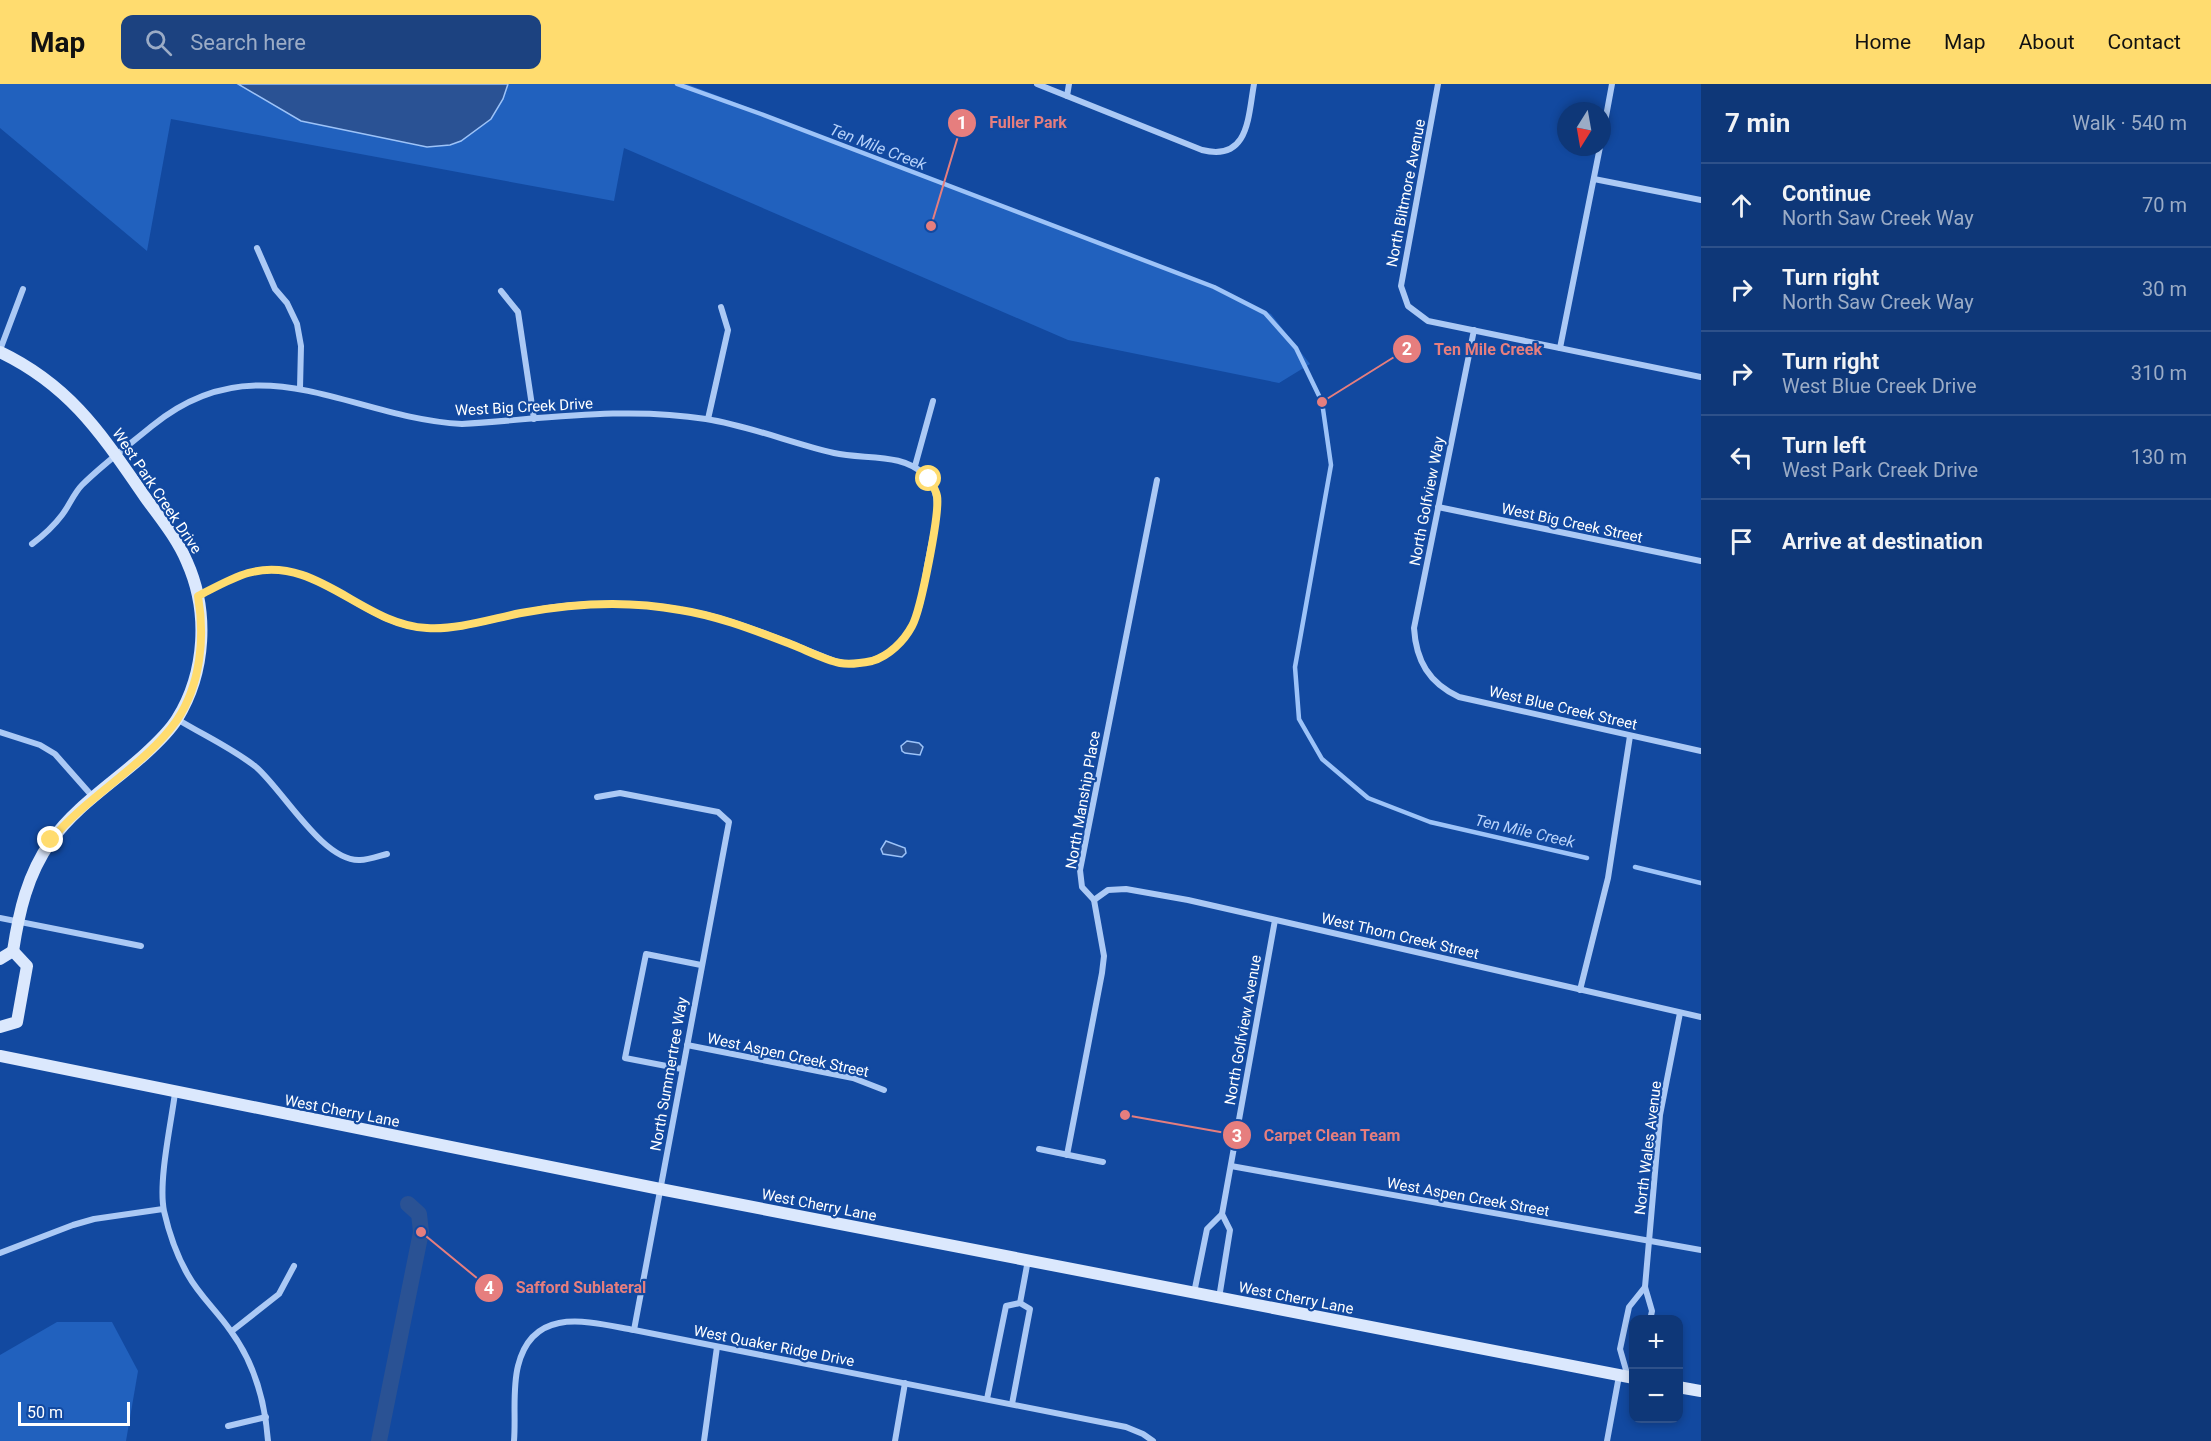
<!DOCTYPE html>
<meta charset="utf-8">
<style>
body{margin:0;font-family:Roboto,sans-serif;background:#1c4280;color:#f1f3f6}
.controls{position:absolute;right:18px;bottom:18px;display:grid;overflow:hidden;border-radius:12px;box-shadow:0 3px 9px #0003}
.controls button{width:54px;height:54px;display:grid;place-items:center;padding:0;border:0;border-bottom:2px solid #2e518a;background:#0e3778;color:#f1f3f6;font:30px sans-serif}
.compass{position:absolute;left:1557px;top:18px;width:54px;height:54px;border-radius:50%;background:#0e3778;box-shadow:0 3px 9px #0003;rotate:191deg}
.scale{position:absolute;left:18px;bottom:15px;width:112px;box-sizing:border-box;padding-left:6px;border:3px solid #fff;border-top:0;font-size:16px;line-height:21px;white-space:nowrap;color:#fff;-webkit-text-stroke:4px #1249a0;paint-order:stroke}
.stop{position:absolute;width:18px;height:18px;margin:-14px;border:4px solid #ffdc6f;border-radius:50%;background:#fff}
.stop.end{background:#ffdc6f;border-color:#fff;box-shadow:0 2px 6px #0008}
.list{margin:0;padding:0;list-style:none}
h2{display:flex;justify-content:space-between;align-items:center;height:78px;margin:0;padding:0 24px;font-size:26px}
h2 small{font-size:20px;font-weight:400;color:#9bacc6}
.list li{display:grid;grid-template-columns:39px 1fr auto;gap:18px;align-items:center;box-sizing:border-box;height:84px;padding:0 24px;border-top:2px solid #2e518a}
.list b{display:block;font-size:22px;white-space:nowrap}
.list p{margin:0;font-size:20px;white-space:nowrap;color:#9bacc6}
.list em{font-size:20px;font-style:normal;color:#9bacc6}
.icon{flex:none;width:33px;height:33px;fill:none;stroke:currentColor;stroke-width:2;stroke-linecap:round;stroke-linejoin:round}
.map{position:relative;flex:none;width:1701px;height:1357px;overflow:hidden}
header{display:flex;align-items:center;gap:36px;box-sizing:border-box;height:84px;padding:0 30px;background:#ffdc6f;color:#111}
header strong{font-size:28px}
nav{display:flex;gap:33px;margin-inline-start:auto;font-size:21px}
.search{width:420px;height:54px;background:#1c4280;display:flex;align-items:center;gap:15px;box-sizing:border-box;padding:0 21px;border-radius:12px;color:#9bacc6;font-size:22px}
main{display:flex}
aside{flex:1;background:#0e3778}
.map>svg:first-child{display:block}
.green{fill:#2161be}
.water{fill:#2a5294;stroke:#9dc3f8;stroke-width:1.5}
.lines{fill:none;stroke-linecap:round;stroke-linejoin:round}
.stream{stroke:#9dc3f8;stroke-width:4.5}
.canal{stroke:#2a5294;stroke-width:16}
.street{stroke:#abc9f5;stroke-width:6}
.secondary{stroke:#dbe8fd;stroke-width:12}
.route{stroke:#ffdc6f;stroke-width:8}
.labels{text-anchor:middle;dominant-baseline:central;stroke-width:4.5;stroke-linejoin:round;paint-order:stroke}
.street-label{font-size:15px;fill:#fff;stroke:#1249a0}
.water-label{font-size:16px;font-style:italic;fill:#b8d3fb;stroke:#1249a0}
.leader{fill:none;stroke:#e67e7e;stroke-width:2}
.callout-dot{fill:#e67e7e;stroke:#1249a0;stroke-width:2}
.mark-label{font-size:18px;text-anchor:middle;font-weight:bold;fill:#fff}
.callout-label{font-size:16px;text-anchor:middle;font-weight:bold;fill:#e67e7e;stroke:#1249a0;stroke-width:4.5;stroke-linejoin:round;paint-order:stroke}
</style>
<header>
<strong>Map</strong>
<div class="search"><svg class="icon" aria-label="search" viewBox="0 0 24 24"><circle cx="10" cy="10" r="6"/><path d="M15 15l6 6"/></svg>Search here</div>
<nav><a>Home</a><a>Map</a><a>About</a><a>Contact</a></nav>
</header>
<main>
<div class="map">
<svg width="1701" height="1357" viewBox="0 0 1701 1357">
<rect width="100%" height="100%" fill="#1249a0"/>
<g class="green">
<polygon points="0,0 687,0 1172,186 1271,230 1310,280 1279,299 1068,256 624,64 614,117 171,35 147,167 0,44"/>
<polygon points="57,1238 112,1238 138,1287 126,1357 0,1357 0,1271"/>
</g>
<g class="water">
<polygon points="238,0 508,0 503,15 491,35 461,57 450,61 427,63 301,37"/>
<polygon points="907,657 919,659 923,663 920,671 905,669 902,667 901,662"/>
<polygon points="886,757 905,764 906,769 902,773 883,770 881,765"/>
</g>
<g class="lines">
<g class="stream">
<polyline points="677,0 761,30 1214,203 1265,229 1296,264 1322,318 1331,381 1295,583 1299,635 1322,675 1368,714 1430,738 1587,774"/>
<polyline points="1635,783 1701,799"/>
</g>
<polyline class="canal" points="379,1357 421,1148 419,1130 408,1120"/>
<g class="street">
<path d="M 1037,0 L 1202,66 C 1249,78 1248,33 1254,0"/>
<polyline points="1438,0 1401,202 1408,222 1428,237 1701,293"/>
<polyline points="1067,12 1069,0"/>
<polyline points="1602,54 1612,0"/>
<polyline points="1594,95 1701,116"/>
<polyline points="257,164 275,205 287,219 297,240 301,262 300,304"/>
<polyline points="501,207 518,228 534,335"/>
<path d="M 1474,246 L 1414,544 C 1416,577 1429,599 1459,613 L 1701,667"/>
<polyline points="1560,264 1600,63"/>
<polyline points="0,266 23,205"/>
<polyline points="708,335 728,246 721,223"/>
<polyline points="915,382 933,317"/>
<polyline points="1438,423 1701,477"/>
<path d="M 32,460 C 44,451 53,443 62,431 C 69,422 74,409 82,401 C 103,380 129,361 152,342 C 258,255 349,334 462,340 C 543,335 626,322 706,335 C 750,342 791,359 834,369 C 864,376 903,368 926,392 C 946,413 933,447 929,472 C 924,494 923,520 913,540 C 899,570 863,588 832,576 C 791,560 750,542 707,531 C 657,519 606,517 555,523 C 514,528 463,547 424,544 C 361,540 317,471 249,489 C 232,493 215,504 198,512"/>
<path d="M 177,635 C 203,651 232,664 256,683 C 283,706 323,778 360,776 C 369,776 379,772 387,770"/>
<polyline points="0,648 40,661 55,670 93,713"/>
<polyline points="597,713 620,709 718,728 729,738 634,1246"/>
<polyline points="1094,816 1108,806 1126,805 1188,816 1701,933"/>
<polyline points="0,834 141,862"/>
<polyline points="1580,906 1608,794 1630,652"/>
<polyline points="687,961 853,994 884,1006"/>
<polyline points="682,985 625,974 646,870 701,881"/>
<path d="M 175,1009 C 171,1040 158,1098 164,1127 C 169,1149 177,1172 188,1191 C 199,1211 217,1227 230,1246 C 254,1278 265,1317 268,1357"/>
<polyline points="1039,1065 1103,1078"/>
<polyline points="1067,1071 1102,889 1104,872 1094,816 1082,803 1080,786 1157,396"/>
<polyline points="1231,1082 1701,1166"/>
<polyline points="1222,1130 1275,836"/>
<polyline points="0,1169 73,1141 94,1135 163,1125"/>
<polyline points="1194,1209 1207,1145 1222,1130 1230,1146 1219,1214"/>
<polyline points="1020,1219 1028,1176"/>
<polyline points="1650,1236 1652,1227 1645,1203 1660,1031 1680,929"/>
<polyline points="232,1247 279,1210 294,1182"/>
<polyline points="1628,1293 1620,1265 1629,1223 1645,1203"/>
<polyline points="987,1315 1006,1222 1020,1219 1030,1225 1012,1320"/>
<polyline points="228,1342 266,1333"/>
<path d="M 514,1357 C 516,1333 512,1306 518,1282 C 533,1221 589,1238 634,1246 L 1126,1343 L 1143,1350 L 1153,1357"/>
<polyline points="704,1357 717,1263"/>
<polyline points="895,1357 905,1299"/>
<polyline points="1607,1357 1619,1292"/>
</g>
<g class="secondary">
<path d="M 0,268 C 71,302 102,351 145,413 C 160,434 177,454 187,478 C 209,527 206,588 177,635 C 169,648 155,661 144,671 C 113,699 75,723 51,757 C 27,791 19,828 13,867"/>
<polyline points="0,875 13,867 27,882 17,938 0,943"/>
<polyline points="0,972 660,1105 1634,1294"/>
<polyline points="1678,1303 1701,1307"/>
</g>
</g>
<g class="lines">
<path class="route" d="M 51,756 C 87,712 146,681 177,636 C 201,600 205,553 198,512 C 214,504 231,494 248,489 C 317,470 362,541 427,544 C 457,546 491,535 521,529 C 574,519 627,516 680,526 C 719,532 756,547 793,561 C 808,567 825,576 840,579 C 850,581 862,579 872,577 C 889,572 904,557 912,542 C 921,526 940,428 937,412 C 936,406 932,400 929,395"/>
</g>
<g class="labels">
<g class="street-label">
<text transform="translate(1406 109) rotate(-79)">North Biltmore Avenue</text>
<text transform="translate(524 323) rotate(-3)">West Big Creek Drive</text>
<text transform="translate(157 407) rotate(56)">West Park Creek Drive</text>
<text transform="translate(1427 417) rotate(-79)">North Golfview Way</text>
<text transform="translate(1572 439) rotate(12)">West Big Creek Street</text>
<text transform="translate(1563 624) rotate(13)">West Blue Creek Street</text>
<text transform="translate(1083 716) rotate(-80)">North Manship Place</text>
<text transform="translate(1400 852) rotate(13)">West Thorn Creek Street</text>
<text transform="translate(1243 946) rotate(-80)">North Golfview Avenue</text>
<text transform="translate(788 971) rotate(12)">West Aspen Creek Street</text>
<text transform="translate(669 990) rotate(-80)">North Summertree Way</text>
<text transform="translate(342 1027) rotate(11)">West Cherry Lane</text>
<text transform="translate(1648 1064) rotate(-83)">North Wales Avenue</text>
<text transform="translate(1468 1113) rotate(10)">West Aspen Creek Street</text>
<text transform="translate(819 1121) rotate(11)">West Cherry Lane</text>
<text transform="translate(1296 1214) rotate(11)">West Cherry Lane</text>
<text transform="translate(774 1262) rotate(11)">West Quaker Ridge Drive</text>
</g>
<g class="water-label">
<text transform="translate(878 63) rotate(21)">Ten Mile Creek</text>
<text transform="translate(1525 747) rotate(13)">Ten Mile Creek</text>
</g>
</g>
<path class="leader" d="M931 142L962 39M1322 318L1407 265M1125 1031L1237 1051M421 1148L489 1204"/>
<g class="callout-dot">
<circle cx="931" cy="142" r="6"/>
<circle cx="1322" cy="318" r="6"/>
<circle cx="1125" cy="1031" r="6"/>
<circle cx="421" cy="1148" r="6"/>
<circle cx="962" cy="39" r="15"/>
<circle cx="1407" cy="265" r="15"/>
<circle cx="1237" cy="1051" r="15"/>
<circle cx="489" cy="1204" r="15"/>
</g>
<g class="mark-label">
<text x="962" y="45">1</text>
<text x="1407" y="271">2</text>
<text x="1237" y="1058">3</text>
<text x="489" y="1210">4</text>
</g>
<g class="callout-label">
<text x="1028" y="44">Fuller Park</text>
<text x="1488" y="271">Ten Mile Creek</text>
<text x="1332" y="1057">Carpet Clean Team</text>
<text x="581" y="1209">Safford Sublateral</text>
</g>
</svg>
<div class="controls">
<button>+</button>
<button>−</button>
</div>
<svg class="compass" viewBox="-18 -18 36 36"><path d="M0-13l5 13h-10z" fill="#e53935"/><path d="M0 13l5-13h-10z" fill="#9bacc6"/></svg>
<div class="scale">50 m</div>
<div class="stop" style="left:929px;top:395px"></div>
<div class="stop end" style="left:51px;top:756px"></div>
</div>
<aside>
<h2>7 min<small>Walk · 540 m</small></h2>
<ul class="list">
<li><svg class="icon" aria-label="ahead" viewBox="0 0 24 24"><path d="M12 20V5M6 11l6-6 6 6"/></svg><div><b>Continue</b><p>North Saw Creek Way</p></div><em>70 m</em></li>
<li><svg class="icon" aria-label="right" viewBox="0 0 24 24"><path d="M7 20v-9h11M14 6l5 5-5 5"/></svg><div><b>Turn right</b><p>North Saw Creek Way</p></div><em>30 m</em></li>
<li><svg class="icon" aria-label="right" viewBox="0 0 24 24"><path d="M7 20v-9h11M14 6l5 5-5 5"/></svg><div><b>Turn right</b><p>West Blue Creek Drive</p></div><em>310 m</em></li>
<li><svg class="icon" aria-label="left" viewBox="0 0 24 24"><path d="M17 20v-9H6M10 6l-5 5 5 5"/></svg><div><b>Turn left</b><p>West Park Creek Drive</p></div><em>130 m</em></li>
<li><svg class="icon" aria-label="arrive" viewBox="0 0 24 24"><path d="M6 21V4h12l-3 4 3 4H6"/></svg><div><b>Arrive at destination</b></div></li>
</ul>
</aside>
</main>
